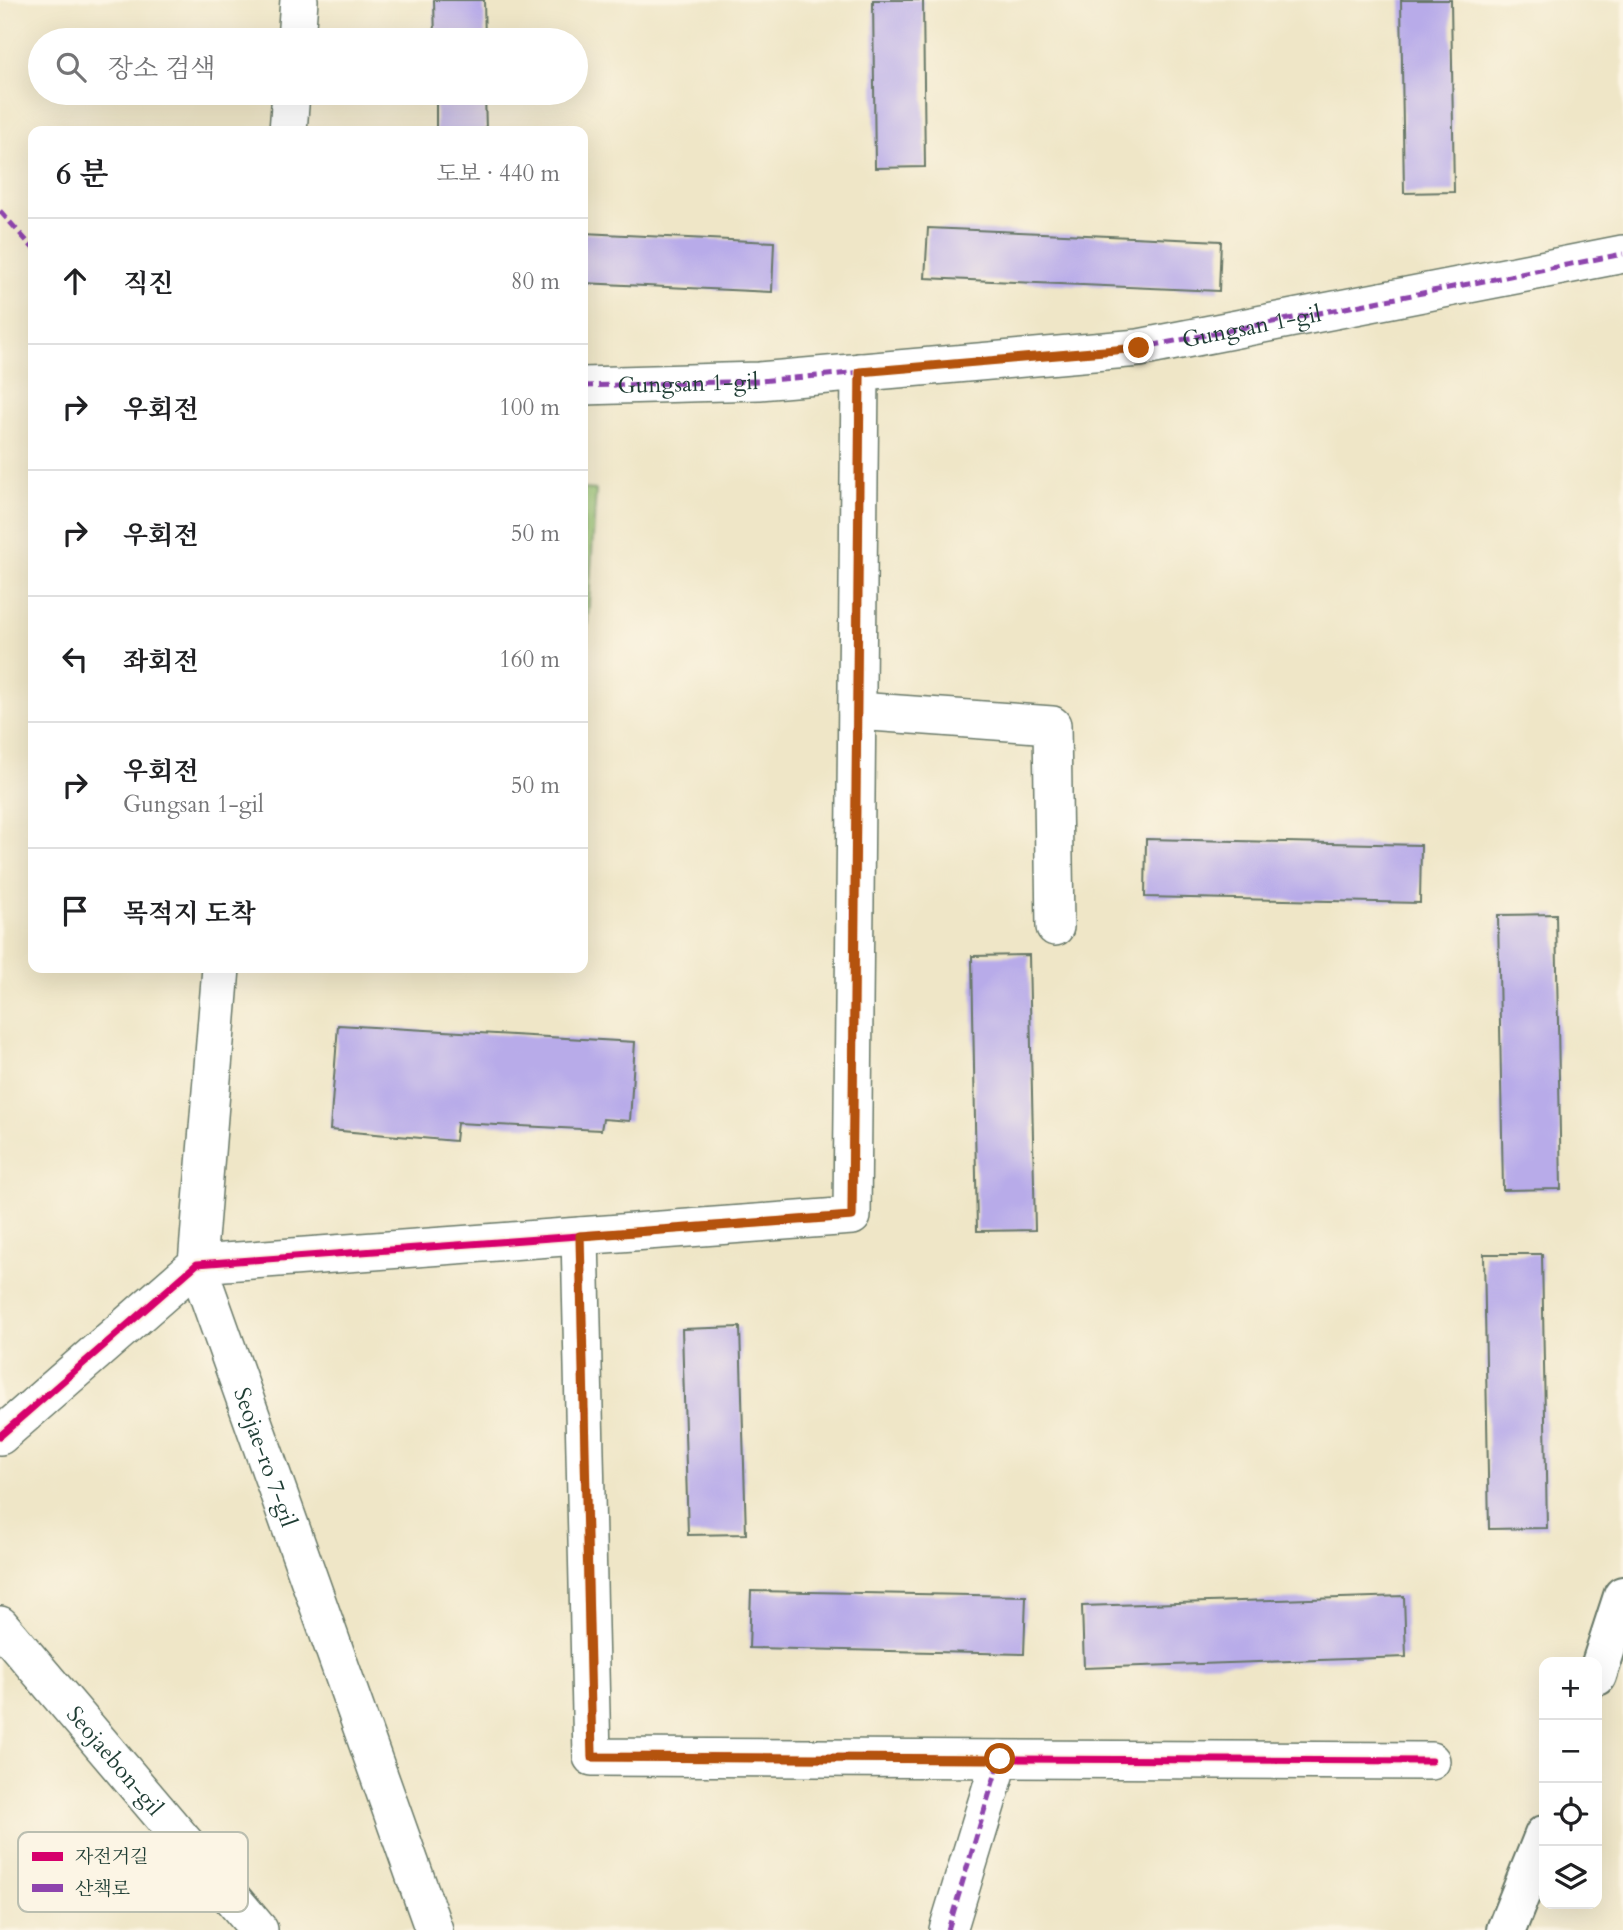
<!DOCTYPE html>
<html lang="ko">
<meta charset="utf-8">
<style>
body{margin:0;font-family:Cardo,"Noto Serif KR",serif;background:#f2f2f2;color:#202124}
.controls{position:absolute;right:21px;bottom:21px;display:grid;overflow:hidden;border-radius:14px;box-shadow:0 7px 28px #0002}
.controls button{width:63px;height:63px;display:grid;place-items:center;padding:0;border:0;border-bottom:2px solid #e0e0e0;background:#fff;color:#202124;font:35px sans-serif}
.stop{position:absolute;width:21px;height:21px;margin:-16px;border:5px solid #b45309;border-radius:50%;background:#fff}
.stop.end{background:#b45309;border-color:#fff;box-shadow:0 2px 7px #0008}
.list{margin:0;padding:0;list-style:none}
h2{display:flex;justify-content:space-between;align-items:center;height:91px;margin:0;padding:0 28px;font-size:30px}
h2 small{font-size:23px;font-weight:400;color:#757577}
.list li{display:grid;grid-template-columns:46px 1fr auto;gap:21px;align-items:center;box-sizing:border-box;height:126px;padding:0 28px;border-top:2px solid #e0e0e0}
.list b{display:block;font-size:26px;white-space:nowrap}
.list p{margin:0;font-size:23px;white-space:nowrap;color:#757577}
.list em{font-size:23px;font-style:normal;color:#757577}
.icon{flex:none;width:38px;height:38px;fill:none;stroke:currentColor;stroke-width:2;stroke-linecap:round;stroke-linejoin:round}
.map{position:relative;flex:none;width:1623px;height:1930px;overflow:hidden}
.search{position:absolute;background:#fff;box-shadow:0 7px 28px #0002;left:28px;top:28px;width:560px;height:77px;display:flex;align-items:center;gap:18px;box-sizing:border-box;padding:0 24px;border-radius:38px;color:#757577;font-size:26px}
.panel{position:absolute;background:#fff;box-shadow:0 7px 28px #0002;left:28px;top:126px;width:560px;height:847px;border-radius:14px}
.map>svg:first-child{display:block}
.green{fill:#98c573;stroke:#5c8154;stroke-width:2}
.building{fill:#b8abe9}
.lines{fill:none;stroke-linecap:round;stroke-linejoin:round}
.minor-casing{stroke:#687867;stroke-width:40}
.major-casing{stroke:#687867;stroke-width:42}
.minor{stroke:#fff;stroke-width:37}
.major{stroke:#fff;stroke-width:38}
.quiet{stroke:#8e44ad;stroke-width:5;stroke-dasharray:10 5;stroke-linecap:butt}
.cycleway-casing{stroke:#fcf5e5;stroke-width:11}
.cycleway{stroke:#d6006c;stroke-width:7}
.route{stroke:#b45309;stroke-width:9}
.labels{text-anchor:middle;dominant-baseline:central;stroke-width:7;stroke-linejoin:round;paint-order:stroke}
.street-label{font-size:23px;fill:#1f3d34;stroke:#fcf5e5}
.key{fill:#fcf5e5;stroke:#babeb0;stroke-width:2}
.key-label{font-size:19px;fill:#1f3d34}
</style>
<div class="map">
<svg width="1623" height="1930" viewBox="0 0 1623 1930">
<rect width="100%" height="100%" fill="#fcf5e5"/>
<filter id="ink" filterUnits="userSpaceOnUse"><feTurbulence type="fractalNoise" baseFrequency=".0143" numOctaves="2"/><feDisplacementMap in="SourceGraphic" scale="14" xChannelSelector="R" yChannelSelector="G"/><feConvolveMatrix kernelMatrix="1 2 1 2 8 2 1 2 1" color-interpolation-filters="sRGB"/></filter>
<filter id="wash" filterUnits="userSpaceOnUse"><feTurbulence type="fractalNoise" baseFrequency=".00686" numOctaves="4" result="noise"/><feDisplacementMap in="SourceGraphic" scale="28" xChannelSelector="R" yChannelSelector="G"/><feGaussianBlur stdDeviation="1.57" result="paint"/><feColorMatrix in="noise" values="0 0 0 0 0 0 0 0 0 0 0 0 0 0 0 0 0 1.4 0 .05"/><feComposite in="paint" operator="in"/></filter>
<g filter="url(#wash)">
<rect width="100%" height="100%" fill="#efe6c7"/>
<polygon class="green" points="583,489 596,490 583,696"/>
<g id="blocks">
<g class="building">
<polygon points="434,0 484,0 485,40 435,40"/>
<polygon points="873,0 923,0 925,167 875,168"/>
<polygon points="1401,0 1451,0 1454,192 1404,193"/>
<polygon points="436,93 485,93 486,131 436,131"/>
<polygon points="928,228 1221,241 1219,291 925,278"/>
<polygon points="583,233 774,242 772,292 583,283"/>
<polygon points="1146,839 1421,845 1420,903 1145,897"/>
<polygon points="1556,914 1561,1189 1503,1190 1498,915"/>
<polygon points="1029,955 1035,1230 977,1231 972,956"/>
<polygon points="338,1025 635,1042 630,1121 603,1119 601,1130 457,1123 455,1141 330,1130"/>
<polygon points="1484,1254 1542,1254 1547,1528 1489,1529"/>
<polygon points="740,1327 746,1534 688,1535 682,1329"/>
<polygon points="751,1591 1026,1596 1024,1654 749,1648"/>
<polygon points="1404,1596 1406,1657 1084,1668 1082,1606"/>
</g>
</g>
</g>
<g filter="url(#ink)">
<use href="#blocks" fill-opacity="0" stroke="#687867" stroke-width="2"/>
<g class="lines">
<g class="minor-casing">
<g id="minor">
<polyline points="296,40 299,0"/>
<polyline points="288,131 291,93"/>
<path id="s1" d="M 583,386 L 759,381 L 1139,348 L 1623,254"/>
<polyline points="857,711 1052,725 1055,927"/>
<path id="s2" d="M 221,968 L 197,1264 L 434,1930"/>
<polyline points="580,1236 592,1757 1431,1761"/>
<polyline points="0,1436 197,1264 852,1216 860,372"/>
<path id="s3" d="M 0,1625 L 259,1930"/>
<polyline points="948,1930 1000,1759"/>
</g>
</g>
<g class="major-casing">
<g id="major">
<polyline points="1597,1676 1623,1596"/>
<polyline points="1506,1930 1544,1835"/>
</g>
</g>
<use href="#minor" class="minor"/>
<use href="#major" class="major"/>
<g class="quiet">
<polyline points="0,211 33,248"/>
<polyline points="583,386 759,381 1139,348 1623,254"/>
<polyline points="948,1930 1000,1759"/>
</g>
<g class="cycleway-casing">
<g id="cycleway">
<polyline points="580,1236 592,1757 1431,1761"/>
<polyline points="0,1436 197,1264 852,1216 860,372"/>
</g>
</g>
<use href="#cycleway" class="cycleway"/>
</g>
</g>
<g class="lines" filter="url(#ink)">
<polyline class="route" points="1000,1759 592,1757 580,1236 852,1216 860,372 1139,348"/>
</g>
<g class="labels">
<g class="street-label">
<text stroke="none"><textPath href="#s1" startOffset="672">Gungsan 1-gil</textPath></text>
<text stroke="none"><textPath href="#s1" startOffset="105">Gungsan 1-gil</textPath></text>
<text stroke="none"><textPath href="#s2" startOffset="502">Seojae-ro 7-gil</textPath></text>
<text stroke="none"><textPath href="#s3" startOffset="178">Seojaebon-gil</textPath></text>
</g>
</g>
<rect x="18" y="1832" width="230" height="80" rx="10" class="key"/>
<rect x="32" y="1852" width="31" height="9" fill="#d6006c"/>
<rect x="32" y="1884" width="31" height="8" fill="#8e44ad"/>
<g class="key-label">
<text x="75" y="1863">자전거길</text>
<text x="75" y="1895">산책로</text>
</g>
</svg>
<div class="controls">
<button>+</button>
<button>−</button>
<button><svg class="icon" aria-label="locate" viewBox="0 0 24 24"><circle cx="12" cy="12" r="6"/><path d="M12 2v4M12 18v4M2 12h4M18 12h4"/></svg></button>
<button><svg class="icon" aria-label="layers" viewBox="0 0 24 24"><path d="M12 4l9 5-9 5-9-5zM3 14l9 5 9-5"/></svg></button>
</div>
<div class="stop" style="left:1000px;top:1759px"></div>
<div class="stop end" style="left:1139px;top:348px"></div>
<div class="search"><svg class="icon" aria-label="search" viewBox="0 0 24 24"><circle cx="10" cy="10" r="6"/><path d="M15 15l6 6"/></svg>장소 검색</div>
<section class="panel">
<h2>6 분<small>도보 · 440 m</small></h2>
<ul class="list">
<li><svg class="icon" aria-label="ahead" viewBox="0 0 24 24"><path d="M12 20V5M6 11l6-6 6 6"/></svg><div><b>직진</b></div><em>80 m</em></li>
<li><svg class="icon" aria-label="right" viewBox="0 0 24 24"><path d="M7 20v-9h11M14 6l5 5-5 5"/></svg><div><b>우회전</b></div><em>100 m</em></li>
<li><svg class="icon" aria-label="right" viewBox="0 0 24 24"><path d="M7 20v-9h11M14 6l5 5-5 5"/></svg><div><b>우회전</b></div><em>50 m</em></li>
<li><svg class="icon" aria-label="left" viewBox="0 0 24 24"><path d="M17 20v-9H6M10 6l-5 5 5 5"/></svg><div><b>좌회전</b></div><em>160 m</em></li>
<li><svg class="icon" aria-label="right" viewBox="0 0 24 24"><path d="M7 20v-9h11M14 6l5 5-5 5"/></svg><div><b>우회전</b><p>Gungsan 1-gil</p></div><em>50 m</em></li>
<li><svg class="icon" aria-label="arrive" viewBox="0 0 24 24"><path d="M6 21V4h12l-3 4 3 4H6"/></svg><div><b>목적지 도착</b></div></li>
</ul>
</section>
</div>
